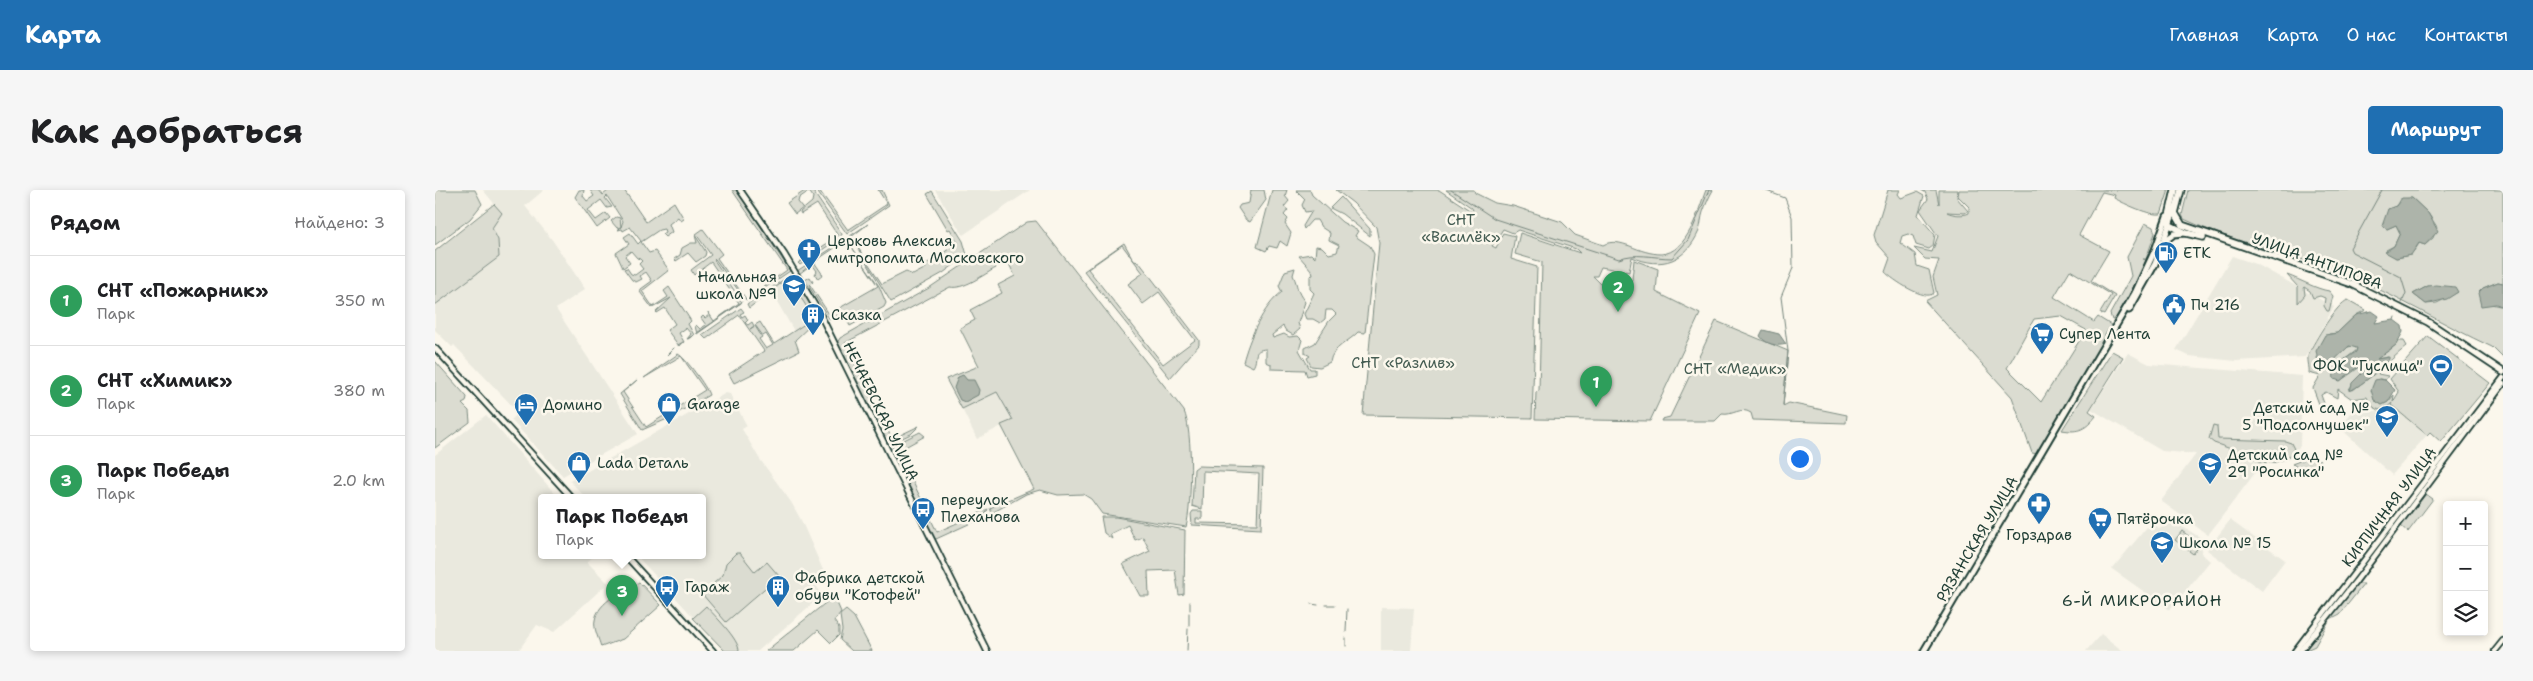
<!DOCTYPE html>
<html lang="ru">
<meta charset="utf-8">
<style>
body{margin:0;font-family:"Shantell Sans",sans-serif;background:#f6f6f6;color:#202124}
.controls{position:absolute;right:15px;bottom:15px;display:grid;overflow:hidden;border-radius:5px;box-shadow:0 2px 8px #0003}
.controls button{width:45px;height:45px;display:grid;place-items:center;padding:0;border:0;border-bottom:1px solid #e0e0e0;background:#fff;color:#202124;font:25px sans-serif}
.you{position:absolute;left:1364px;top:268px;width:18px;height:18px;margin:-12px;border:4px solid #fff;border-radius:50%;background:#1a73e8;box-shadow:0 0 0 8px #1a73e833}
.badge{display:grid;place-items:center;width:32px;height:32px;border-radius:50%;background:#1f6fb2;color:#fff;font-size:16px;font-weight:700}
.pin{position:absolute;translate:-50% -41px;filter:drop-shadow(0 1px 2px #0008)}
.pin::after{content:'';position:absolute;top:26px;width:18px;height:15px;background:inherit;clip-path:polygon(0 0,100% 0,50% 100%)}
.popup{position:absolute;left:103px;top:304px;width:168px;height:65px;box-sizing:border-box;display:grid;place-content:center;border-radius:5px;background:#fff;filter:drop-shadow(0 1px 4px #0005);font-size:16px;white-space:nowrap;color:#757577}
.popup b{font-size:19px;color:#202124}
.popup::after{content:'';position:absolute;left:50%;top:100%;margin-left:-10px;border:10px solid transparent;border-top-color:#fff}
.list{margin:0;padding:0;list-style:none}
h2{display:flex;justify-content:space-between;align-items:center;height:65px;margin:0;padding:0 20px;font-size:21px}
h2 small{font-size:16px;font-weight:400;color:#757577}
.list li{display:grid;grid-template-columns:32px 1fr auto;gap:15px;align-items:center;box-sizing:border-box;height:90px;padding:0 20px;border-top:1px solid #e0e0e0}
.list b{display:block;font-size:19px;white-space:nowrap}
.list p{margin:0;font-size:16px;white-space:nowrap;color:#757577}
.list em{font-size:16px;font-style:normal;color:#757577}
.icon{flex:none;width:28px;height:28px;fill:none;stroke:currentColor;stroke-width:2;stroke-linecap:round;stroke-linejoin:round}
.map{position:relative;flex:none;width:2068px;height:461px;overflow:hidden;border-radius:5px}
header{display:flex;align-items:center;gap:30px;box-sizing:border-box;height:70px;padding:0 25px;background:#1f6fb2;color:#fff}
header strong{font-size:24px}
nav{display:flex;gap:28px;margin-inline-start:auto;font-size:18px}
.intro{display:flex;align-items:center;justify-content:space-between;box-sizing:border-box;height:120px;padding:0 30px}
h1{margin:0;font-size:35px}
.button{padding:12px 22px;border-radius:5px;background:#1f6fb2;color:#fff;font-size:18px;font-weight:700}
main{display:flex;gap:30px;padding:0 30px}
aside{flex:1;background:#fff;border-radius:5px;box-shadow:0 2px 8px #0003}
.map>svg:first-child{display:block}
.built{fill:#eae9de}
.green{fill:#dbdcd1;stroke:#7d8c82;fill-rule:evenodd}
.water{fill:#adb4aa;stroke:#74847b}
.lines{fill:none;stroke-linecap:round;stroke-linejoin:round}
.stream{stroke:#74847b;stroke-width:1}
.tertiary-casing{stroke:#1f3d34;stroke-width:8}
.secondary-casing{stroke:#1f3d34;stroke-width:9}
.primary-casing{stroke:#1f3d34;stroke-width:9}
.tertiary{stroke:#fbf7ec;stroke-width:4.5}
.secondary{stroke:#fbf7ec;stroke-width:5}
.primary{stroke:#fbf7ec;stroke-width:5.5}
.labels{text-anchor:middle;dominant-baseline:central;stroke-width:5;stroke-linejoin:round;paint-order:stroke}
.park-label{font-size:15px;fill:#455d53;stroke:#fbf7ec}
.poi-label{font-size:15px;fill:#1f3d34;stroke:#fbf7ec;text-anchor:start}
.street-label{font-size:15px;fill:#1f3d34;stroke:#fbf7ec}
.neighbourhood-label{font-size:16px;letter-spacing:1px;fill:#1f3d34;stroke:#fbf7ec}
</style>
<header>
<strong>Карта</strong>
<nav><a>Главная</a><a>Карта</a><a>О нас</a><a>Контакты</a></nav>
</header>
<div class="intro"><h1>Как добраться</h1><a class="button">Маршрут</a></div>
<main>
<aside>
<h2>Рядом<small>Найдено: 3</small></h2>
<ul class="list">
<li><span class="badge" style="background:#2e9e5b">1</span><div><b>СНТ «Пожарник»</b><p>Парк</p></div><em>350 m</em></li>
<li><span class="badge" style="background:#2e9e5b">2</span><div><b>СНТ «Химик»</b><p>Парк</p></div><em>380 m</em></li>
<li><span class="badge" style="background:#2e9e5b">3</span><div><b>Парк Победы</b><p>Парк</p></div><em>2.0 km</em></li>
</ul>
</aside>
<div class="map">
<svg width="2068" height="461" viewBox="0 0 2068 461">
<rect width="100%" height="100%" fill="#fbf7ec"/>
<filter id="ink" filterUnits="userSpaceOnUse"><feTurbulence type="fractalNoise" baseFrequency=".02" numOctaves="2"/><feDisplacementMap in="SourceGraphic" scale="10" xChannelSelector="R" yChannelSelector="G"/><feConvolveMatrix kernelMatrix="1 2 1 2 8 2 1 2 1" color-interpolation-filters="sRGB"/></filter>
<g filter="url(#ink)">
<g class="built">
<polygon points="48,0 109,0 90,16 118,51 150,99 121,119 203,244 128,286 76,230 84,223 19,155 17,157 0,140 0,115 64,67 63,50 57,38 67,23"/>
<polygon points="500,0 595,0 528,45"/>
<polygon points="1797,66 1823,75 1899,117 1870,167 1801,171 1754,166 1741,160"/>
<polygon points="353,88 379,128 359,141 337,103 337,99"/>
<polygon points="1693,163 1714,174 1867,186 1865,256 1850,271 1829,271 1773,345 1726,311 1761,264 1727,261 1656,219"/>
<polygon points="562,202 578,230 542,249 527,219"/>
<polygon points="291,203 295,204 312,236 307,239 324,268 356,312 366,330 392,389 381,394 386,406 323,461 290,461 201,365 267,365 267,307 150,307 135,291"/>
<polygon points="1954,213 1992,245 1957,285 1904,237 1917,222 1941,221"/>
<polygon points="51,225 123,307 107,307 107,365 160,365 152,372 173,393 119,442 102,435 83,461 0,461 0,265"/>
<polygon points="1795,330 1850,370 1827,401 1772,360"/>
<polygon points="1731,331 1746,336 1768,349 1766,363 1775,371 1735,420 1677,379 1712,337 1715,339 1719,334 1725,339"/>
<polygon points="946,417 979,418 976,461 946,461"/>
<polygon points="1666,444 1688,461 1651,461"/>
</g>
<g class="green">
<polygon points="0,0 40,0 47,14 35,29 0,55"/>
<polygon points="144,0 149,0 148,6 152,11 159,6 155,0 164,0 168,5 174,0 189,0 211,32 239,12 249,29 246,31 243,27 234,34 237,42 230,47 227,44 230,42 229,39 224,40 206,52 214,63 220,61 234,80 207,101 218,117 233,107 229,101 234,97 256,131 253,134 259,145 252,149 256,144 251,138 244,143 249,152 244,156 232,140 240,134 230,118 222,123 221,122 236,108 217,118 205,102 206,99 217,91 211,82 205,86 207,89 201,92 197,90 189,79 192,78 196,84 200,85 208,79 204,74 207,71 205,69 202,68 196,61 190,66 195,73 188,78 181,63 194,54 189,47 195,43 203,54 206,51 195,37 188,41 187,39 183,40 186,37 182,38 176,31 181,27 185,28 186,37 188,31 172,6 170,8 177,17 172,18 166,10 153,20 161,30 171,23 175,28 162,38 140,7"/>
<polygon points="297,0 302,0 355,81 312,110 309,108 280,69 279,70 292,89 289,91 276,72 259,85 256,80 276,65 261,44 268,39 287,64 282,68 311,109 352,80"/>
<polygon points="371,0 377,0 407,44 406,47 365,75 363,73 403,46 382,14 366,24 365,22 377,12 378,7 374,1 364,8 363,12 368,18 360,24 352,13"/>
<polygon points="381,0 384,0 413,40 452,14 443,0 447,0 454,15 412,44"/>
<polygon points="816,0 829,0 831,10 815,32 811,30 803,18 805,15 814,13"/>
<polygon points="837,0 852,0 850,6 854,11 849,17 853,20 849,25 853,29 850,34 856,43 852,56 845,51 842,58 834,56 831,61 822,57"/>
<path d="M 861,0 L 875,0 L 877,5 L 907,32 L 923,41 L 920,46 L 935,56 L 939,64 L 930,143 L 923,142 C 914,152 897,157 895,172 L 885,177 L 876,176 L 872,168 L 875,166 L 870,163 L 870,158 L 880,153 L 894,131 L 901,124 L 897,120 L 891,120 L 890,129 L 885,133 L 878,129 L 871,129 L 869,124 L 879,103 L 875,99 L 875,86 L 878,85 L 877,81 L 864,66 L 876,64 L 880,68 L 881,56 L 887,57 L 894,64 L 902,62 L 904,55 L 894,50 L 895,43 L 886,37 L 882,30 L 877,30 L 869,39 L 868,36 L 877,21 L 870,22 L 867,15 L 870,9 Z"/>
<path d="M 901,0 L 1004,0 L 1039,23 L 1037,18 L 1011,0 L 1039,0 L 1040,3 L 1060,13 L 1078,16 L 1127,32 L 1140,45 L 1168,55 C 1177,50 1186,53 1195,56 C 1204,60 1216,64 1226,64 C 1253,63 1263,20 1271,0 L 1278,0 C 1274,7 1271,14 1268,22 C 1266,28 1266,35 1264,41 C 1251,71 1227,80 1197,67 L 1194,82 L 1166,77 L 1162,86 L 1158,86 L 1165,93 L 1196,99 L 1199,70 L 1223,79 L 1221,102 L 1265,124 L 1215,231 L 1100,229 L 1101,202 L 1104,201 L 1107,72 L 1080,64 L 1085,43 L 1145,63 L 1141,59 L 1083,40 L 1078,43 L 1068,39 L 1057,56 L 1061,58 L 1068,43 L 1080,46 L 1076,69 L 1102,77 L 1097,228 L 928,225 L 944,53 L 941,37 L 918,13 Z"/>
<path d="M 1453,0 L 1465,0 L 1463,4 L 1466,8 L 1482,2 L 1489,6 L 1483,25 L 1500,45 L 1498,56 L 1494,59 L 1481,55 L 1478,46 L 1473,44 L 1467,46 L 1465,53 L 1480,64 L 1482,76 L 1494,80 L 1499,103 C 1490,112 1458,90 1450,82 L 1455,68 L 1441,52 L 1439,45 Z"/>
<path d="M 1486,0 L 1501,0 L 1504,14 L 1504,0 L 1523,0 L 1522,8 L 1533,21 L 1530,23 L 1512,22 C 1517,25 1529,26 1534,23 L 1534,17 L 1523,6 L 1524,0 L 1734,0 L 1726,24 C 1715,26 1690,14 1679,8 L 1680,5 L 1667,2 L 1644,45 L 1674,61 L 1656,91 L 1680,106 L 1669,125 L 1665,123 L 1676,105 L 1635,80 L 1619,107 L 1659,132 L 1663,127 L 1676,135 L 1678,139 L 1603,264 L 1597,263 L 1577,207 L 1490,111 L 1502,105 L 1498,87 L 1504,70 L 1490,69 L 1479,58 L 1497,62 L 1503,46 L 1485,20 L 1493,9 L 1490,2 ZM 1626,126 L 1651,140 L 1606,212 L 1572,178 L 1599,129 Z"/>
<path d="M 1753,0 L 2068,0 L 2068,93 L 2063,92 L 2048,98 L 2056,114 L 2065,116 L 2068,115 L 2068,168 L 2057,157 C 2007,134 1961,105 1911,85 C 1858,63 1800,54 1749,29 L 1747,25 ZM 1977,8 L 1993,23 L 2002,37 L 1998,48 L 1990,55 L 1984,53 C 1980,63 1971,67 1961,68 L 1951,60 L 1959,56 L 1965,43 L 1961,35 L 1952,39 L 1953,19 L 1961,16 L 1965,9 ZM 1993,96 L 2023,102 L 2002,113 L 1991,114 L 1978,104 Z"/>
<polygon points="497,1 528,51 532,65 508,83 456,112 415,46 433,34 416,47 447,94 471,82 478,85 491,78 490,75 523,53 515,39 513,40 492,4"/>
<polygon points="906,7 935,39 935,46 907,24 895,18"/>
<polygon points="59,14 67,23 57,38 63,50 64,67 0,115 0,61"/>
<path d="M 601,31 L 749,221 C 758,242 757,315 751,337 L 667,324 L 656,309 L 648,304 L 623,305 L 605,300 L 591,304 L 557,323 L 555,318 L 599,299 L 566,235 L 578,230 L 562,202 L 527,219 L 511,189 L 544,176 L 525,138 L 540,130 L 535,120 L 567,103 L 563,95 L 580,86 L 571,68 L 559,75 L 561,78 C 548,85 528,100 515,97 L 410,153 L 457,249 L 484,236 L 476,244 L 454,254 L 451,252 L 402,153 L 405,148 L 494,98 L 592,32 Z"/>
<polygon points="1710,33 1718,37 1720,43 1711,69 1708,69 1711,70 1705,84 1681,129 1677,130 1675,124 1696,86 1692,67"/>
<polygon points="260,45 271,62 270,66 261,72 253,63 241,71 239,69 245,65 247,58 256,53 262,53"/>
<polygon points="411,49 444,96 451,113 449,117 415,136 408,123 395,130 370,90 375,87 378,92 375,95 394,124 443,96 417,57 415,58 410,51 379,72 388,85 383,89 380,84 382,81 377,74 364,84 362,81"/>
<path d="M 689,53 L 699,71 L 704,72 L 764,150 L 764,155 L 735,188 L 649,81 ZM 687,55 L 708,83 L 693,94 L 708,114 L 724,102 L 760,150 L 728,174 L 653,79 Z"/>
<path d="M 860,78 L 858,85 C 864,98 860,99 870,112 L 863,133 L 865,139 L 858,145 L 851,141 L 848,136 L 837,145 L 838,148 L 849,144 L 854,147 L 863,146 L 867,150 L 864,160 L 875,179 L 880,179 L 880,184 L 872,186 L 870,180 L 836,179 L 836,174 L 831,172 L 831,159 C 816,160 824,168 818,177 L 808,172 C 814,149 828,116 847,102 L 844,96 L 850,81 Z"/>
<polygon points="357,84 381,125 379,132 360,150 364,161 299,193 294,184 329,161 304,125 271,149 267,145 306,118 309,122 305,124 307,127 310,125 313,130 310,133 313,135 317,132 319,136 315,139 320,136 327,147 324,149 331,159 338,155 331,144 328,146 320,135 325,132 339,154 379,128 353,88 314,118 312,114"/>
<path d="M 1852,85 C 1866,90 1881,99 1894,101 L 1898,106 L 1894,121 L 1892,121 L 1889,116 L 1890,108 L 1885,106 L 1878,108 L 1875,101 L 1869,97 L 1870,105 L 1863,113 L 1863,97 Z"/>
<polygon points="293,91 307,112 262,144 260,136 261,135 265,139 271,135 266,128 268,126 270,128 274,125 273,122 279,131 304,113 290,93"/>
<path d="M 1913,110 L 1931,120 L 1921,125 L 1902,143 L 1894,144 L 1882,165 L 1885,168 L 1883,178 L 1886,183 L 1911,158 L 1919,155 L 1922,160 L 1909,170 L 1905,191 L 1929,174 L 1933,176 L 1914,199 L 1918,200 L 1944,180 L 1953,167 L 1942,169 C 1948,162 1958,161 1963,151 L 1969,151 L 1972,156 C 1961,165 1952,173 1943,184 L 1953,186 L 1950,190 L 1944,189 L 1939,210 L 1947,215 L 1953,212 L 1959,205 L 1958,212 L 1964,202 L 1955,189 L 1993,146 L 2055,193 L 2006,252 L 1995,242 L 1992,245 L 1956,215 L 1957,213 L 1951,218 L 1944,220 L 1935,215 L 1932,207 L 1917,209 L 1903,199 L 1902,208 L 1891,202 L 1886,205 L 1890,216 L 1884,214 L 1878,198 L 1885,186 L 1874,183 C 1875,177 1871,169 1874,163 C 1879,152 1902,113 1913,110 Z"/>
<path d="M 1281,131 L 1353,161 L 1348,216 L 1354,213 L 1412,225 L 1411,233 L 1318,230 L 1316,223 C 1305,216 1298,226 1287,224 L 1280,231 L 1226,231 L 1227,229 L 1235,227 Z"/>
<path d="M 1677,161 L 1688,167 L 1654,221 L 1661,226 C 1651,239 1644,243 1627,240 Z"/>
<path d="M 243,164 C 250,167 272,197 274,205 L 230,230 L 207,240 L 185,204 L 202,190 L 188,202 L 211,237 L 270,200 L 246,166 L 209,188 Z"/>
<polygon points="0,171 32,207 31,212 27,214 34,221 35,232 0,258"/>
<polygon points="1778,235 1782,236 1783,249 1850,251 1856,253 1859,259 1852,268 1838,273 1825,272 1816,266 1779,253 1774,249"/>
<polygon points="485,242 490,246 463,261 502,342 553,319 549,327 501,349 497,347 456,262 459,255"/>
<polygon points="1874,267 1885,270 1876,285 1857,274"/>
<polygon points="763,276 828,278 826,339 757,335 756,324 758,321 767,321 767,329 761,329 761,333 822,334 824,284 768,281 767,319 757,316 759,279"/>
<polygon points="1991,304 1998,309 1973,342 1966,336"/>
<polygon points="666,327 681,327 750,340 749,404 744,405 740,380 713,381 714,406 705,406 688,374 715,361 708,347 700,350 693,335 675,344 677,349 669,343"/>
<polygon points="1747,341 1765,355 1758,364 1740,350"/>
<polygon points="301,363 305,363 320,382 332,372 344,386 291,432 267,404 288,385 291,373"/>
<path d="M 204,392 L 226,415 L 188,449 L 166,457 C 164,449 158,438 160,430 C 163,411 190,400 204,392 Z"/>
<polygon points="1920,394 1929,394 1905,424 1895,429 1880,456 1869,461"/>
<polygon points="399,406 406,422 399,431 404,438 404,445 396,453 383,440 359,461 331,461"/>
<path d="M 271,416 C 279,425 304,449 304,461 L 290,461 L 258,428 Z"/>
<polygon points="411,420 419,427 437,461 417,461 405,450 407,440 405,425"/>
</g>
<g class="water">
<polygon points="1967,8 1977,8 1993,23 2003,41 1990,55 1984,53 1976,65 1961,68 1950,62 1959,56 1965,43 1961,35 1952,39 1947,36 1953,19 1961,16"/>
<polygon points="2063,92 2068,93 2068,115 2066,116 2061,114 2046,116 2043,103 2048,98"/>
<polygon points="2001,95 2020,97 2023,102 2012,109 1991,114 1978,104 1993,96"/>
<path d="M 1937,121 L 1944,126 L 1940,133 L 1959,130 L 1967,136 L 1968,142 L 1961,155 L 1942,169 L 1954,167 L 1954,169 C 1943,182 1929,193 1915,201 L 1917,193 L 1932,178 L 1932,174 L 1920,179 L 1905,191 L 1899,189 C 1896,176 1912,168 1921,162 L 1922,158 L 1914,156 L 1886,183 C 1882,178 1883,168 1881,161 L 1890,145 L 1902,143 L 1921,125 Z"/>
<path d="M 1328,140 L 1344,144 L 1351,154 C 1343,157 1330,154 1325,146 Z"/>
<polygon points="528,185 532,190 539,190 544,200 543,205 530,212 525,210 519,198 523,187"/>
<polygon points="1944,189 1950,190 1960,200 1953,212 1947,215 1939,210 1936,200 1940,190"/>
</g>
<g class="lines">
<g class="stream">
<path d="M 1016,0 L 1060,29 L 1184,69 C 1199,62 1219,68 1237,68 L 1253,50 L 1274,0"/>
<polyline points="1329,0 1350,8 1357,27 1358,78 1346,107 1353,161 1348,216"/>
<polyline points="1947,0 1915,58 1917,62 1966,87 1971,103 1967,113"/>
<polyline points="282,129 306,113"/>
<polyline points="1959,130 1960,127"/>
<polyline points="262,143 280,131"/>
<polyline points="253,149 259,145"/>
<polyline points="243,155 248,152"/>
<polyline points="232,165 239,158"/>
<polyline points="876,414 883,415"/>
<polyline points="891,415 900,415"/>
<polyline points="755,420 755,412"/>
<polyline points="754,435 754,423"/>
<polyline points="911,442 912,419"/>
<polyline points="911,456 911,448"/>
<polyline points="752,461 753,439"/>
</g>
<g class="tertiary-casing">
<g id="tertiary">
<polyline points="305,0 349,64 386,126 552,461"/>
<polyline points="0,158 136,307"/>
<polyline points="190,365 278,461"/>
<polyline points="1860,461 2068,188"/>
<polyline points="1865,461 1921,391 2068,194"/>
<polyline points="2060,461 2068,451"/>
</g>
</g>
<g class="secondary-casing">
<g id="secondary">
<polyline points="1731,50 1739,44 1750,43"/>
<polyline points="1694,120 1720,74 1740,19"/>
<polyline points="1489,461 1700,103 1720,60 1732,26"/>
</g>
</g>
<g class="primary-casing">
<g id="primary">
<polyline points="1740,0 1733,30 1735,35 1751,43 1768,47"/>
<polyline points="1746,0 1740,23 1747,35 1917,94 1993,132 2068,182"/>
</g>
</g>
<use href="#tertiary" class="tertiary"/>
<use href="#secondary" class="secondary"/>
<use href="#primary" class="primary"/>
</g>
</g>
<defs>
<g id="church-pin" transform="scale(1.25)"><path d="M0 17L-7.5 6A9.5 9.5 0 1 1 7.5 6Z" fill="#1f6fb2" stroke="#fbf7ec"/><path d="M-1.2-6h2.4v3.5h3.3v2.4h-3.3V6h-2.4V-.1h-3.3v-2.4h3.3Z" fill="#fff"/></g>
<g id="fuel-pin" transform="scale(1.25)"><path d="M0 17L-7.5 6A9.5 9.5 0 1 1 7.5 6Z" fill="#1f6fb2" stroke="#fbf7ec"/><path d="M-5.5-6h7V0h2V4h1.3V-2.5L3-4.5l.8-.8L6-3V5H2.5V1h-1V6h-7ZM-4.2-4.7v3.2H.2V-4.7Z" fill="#fff"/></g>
<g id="school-pin" transform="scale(1.25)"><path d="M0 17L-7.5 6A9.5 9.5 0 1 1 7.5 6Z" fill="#1f6fb2" stroke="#fbf7ec"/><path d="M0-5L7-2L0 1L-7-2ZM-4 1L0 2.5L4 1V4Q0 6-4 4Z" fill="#fff"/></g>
<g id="civic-pin" transform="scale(1.25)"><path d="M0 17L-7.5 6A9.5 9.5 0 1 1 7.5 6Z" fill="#1f6fb2" stroke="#fbf7ec"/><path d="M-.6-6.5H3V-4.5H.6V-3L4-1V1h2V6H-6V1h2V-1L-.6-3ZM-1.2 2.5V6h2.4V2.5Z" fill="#fff"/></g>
<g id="building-pin" transform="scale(1.25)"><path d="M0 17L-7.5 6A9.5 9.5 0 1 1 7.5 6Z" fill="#1f6fb2" stroke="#fbf7ec"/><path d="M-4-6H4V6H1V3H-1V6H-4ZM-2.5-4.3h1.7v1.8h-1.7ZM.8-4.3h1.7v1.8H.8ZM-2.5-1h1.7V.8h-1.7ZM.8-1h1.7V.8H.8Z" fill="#fff"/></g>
<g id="supermarket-pin" transform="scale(1.25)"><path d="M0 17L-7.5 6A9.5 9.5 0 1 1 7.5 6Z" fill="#1f6fb2" stroke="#fbf7ec"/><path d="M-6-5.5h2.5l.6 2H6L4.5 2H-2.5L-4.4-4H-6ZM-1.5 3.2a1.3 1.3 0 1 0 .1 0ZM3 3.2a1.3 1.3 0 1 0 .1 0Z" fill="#fff"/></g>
<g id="stadium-pin" transform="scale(1.25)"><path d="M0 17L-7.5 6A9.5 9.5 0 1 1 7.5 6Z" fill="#1f6fb2" stroke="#fbf7ec"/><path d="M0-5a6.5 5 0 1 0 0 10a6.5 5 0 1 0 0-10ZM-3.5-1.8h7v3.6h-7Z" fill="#fff"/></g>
<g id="shop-pin" transform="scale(1.25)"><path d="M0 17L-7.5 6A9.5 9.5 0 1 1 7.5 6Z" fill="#1f6fb2" stroke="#fbf7ec"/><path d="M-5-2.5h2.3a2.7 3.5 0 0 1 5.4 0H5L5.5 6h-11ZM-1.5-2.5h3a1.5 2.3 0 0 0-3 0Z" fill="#fff"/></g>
<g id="hotel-pin" transform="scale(1.25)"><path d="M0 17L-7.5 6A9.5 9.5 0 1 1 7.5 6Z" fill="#1f6fb2" stroke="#fbf7ec"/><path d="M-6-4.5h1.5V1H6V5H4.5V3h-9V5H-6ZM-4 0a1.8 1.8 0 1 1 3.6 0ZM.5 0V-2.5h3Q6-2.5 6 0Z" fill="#fff"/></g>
<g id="pharmacy-pin" transform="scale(1.25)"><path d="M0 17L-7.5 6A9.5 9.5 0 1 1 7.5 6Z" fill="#1f6fb2" stroke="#fbf7ec"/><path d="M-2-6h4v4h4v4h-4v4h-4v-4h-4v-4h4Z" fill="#fff"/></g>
<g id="bus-pin" transform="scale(1.25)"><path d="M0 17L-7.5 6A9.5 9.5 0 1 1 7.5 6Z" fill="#1f6fb2" stroke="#fbf7ec"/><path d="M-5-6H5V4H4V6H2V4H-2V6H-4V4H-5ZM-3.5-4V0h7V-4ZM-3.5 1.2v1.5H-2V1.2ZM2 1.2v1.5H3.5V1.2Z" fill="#fff"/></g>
</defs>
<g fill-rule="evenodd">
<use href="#church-pin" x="374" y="60"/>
<use href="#fuel-pin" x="1731" y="63"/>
<use href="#school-pin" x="359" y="96"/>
<use href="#civic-pin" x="1739" y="115"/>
<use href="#building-pin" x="378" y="125"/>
<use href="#supermarket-pin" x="1607" y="144"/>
<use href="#stadium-pin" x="2006" y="176"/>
<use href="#shop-pin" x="234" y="214"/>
<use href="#hotel-pin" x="91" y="215"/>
<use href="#school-pin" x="1952" y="227"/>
<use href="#shop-pin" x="144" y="273"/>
<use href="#school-pin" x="1775" y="274"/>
<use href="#pharmacy-pin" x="1604" y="314"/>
<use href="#bus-pin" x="488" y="319"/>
<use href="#supermarket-pin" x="1665" y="329"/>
<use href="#school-pin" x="1727" y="353"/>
<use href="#bus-pin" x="232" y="397"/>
<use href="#building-pin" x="343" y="397"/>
</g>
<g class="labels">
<g class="park-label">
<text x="1026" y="30">СНТ<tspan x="1026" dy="17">«Василёк»</tspan></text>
<text x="968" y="173">СНТ «Разлив»</text>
<text x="1300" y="179">СНТ «Медик»</text>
</g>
<g class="poi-label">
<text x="392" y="51">Церковь Алексия,<tspan x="392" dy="17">митрополита Московского</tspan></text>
<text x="1748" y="63">ЕТК</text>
<text x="342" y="87" text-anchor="end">Начальная<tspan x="342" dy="17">школа №9</tspan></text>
<text x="1756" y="115">Пч 216</text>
<text x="396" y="125">Сказка</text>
<text x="1624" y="144">Супер Лента</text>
<text x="1988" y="176" text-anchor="end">ФОК "Гуслица"</text>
<text x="252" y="214">Garage</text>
<text x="108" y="215">Домино</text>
<text x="1934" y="218" text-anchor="end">Детский сад №<tspan x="1934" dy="17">5 "Подсолнушек"</tspan></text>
<text x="1792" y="265">Детский сад №<tspan x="1792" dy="17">29 "Росинка"</tspan></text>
<text x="162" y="273">Lada Dеталь</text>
<text x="506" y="310">переулок<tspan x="506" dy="17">Плеханова</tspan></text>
<text x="1682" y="329">Пятёрочка</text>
<text x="1604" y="345" text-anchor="middle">Горздрав</text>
<text x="1744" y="353">Школа № 15</text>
<text x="360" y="388">Фабрика детской<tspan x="360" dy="17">обуви "Котофей"</tspan></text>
<text x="250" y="397">Гараж</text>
</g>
<g class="street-label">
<text transform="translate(1882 71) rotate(20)">УЛИЦА АНТИПОВА</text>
<text transform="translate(446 221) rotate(64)">НЕЧАЕВСКАЯ УЛИЦА</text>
<text transform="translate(1954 317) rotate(-53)">КИРПИЧНАЯ УЛИЦА</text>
<text transform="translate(1542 349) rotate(-59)">РЯЗАНСКАЯ УЛИЦА</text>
</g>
<g class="neighbourhood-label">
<text x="1707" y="410">6-Й МИКРОРАЙОН</text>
</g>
</g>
</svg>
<div class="controls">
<button>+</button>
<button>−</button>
<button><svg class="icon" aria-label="layers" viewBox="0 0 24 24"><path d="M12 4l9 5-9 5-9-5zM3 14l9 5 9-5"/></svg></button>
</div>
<div class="you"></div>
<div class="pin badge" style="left:1161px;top:217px;background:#2e9e5b">1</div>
<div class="pin badge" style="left:1183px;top:122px;background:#2e9e5b">2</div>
<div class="pin badge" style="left:187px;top:426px;background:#2e9e5b">3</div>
<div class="popup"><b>Парк Победы</b>Парк</div>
</div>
</main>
